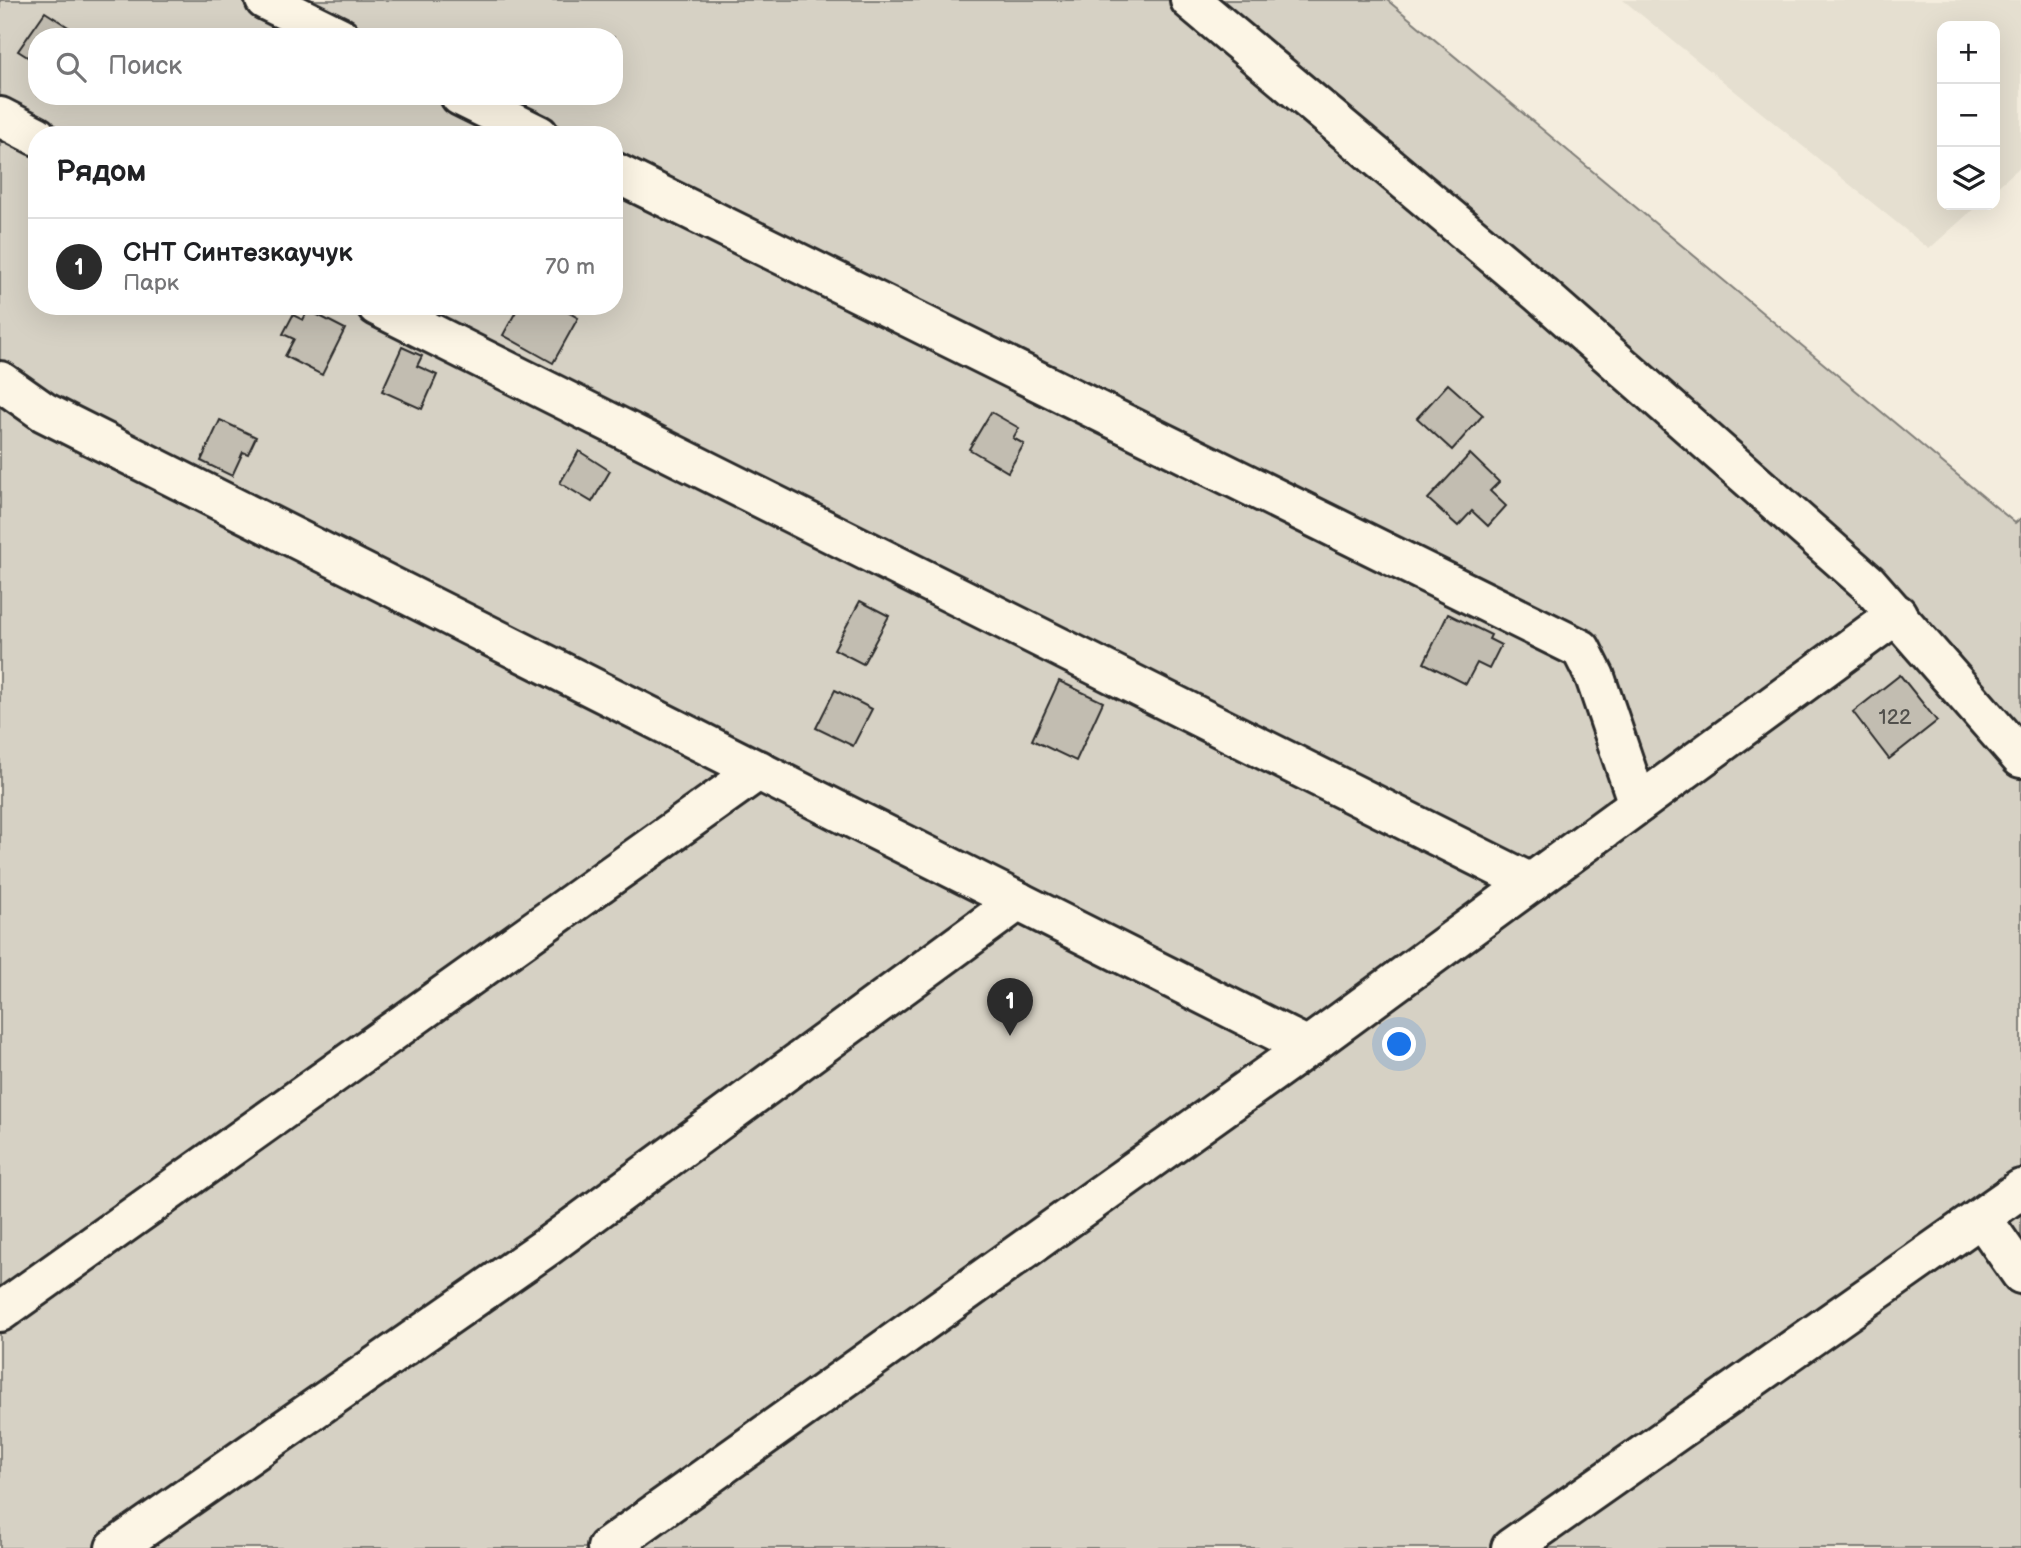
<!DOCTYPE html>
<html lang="ru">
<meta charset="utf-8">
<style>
body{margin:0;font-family:"Balsamiq Sans",sans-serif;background:#f6f6f6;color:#202124}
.controls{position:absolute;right:21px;top:21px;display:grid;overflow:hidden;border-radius:14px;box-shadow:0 7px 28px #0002}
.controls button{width:63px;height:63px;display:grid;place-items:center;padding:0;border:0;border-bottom:2px solid #e0e0e0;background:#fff;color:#202124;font:35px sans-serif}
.you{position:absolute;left:1400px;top:1045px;width:24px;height:24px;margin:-18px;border:5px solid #fff;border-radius:50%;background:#1a73e8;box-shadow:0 0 0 10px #1a73e833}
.badge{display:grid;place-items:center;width:46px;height:46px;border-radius:50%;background:#2b2b2b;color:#fff;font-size:23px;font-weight:700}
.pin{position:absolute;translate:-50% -58px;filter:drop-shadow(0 2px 4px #0008)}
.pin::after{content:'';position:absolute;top:37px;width:24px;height:21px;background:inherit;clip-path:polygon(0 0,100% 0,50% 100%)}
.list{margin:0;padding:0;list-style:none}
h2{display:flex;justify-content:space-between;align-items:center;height:91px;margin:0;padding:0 28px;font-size:30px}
h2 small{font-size:23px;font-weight:400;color:#757577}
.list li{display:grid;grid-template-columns:46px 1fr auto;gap:21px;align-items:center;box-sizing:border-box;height:98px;padding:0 28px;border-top:2px solid #e0e0e0}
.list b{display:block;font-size:26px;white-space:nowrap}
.list p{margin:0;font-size:23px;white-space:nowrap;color:#757577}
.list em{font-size:23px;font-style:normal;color:#757577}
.icon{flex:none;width:38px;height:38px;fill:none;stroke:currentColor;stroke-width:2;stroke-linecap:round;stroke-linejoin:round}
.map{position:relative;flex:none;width:2021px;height:1548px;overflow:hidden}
.search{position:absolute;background:#fff;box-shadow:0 7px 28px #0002;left:28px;top:28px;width:595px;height:77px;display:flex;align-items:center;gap:18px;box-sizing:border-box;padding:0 24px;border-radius:28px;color:#757577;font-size:26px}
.panel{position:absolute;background:#fff;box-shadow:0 7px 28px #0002;left:28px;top:126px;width:595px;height:189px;border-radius:28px}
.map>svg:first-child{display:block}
.built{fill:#e5dfd0}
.green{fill:#d6d1c4;stroke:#807e78;stroke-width:2;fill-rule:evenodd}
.building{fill:#c2bdb1;stroke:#2b2b2b;stroke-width:2}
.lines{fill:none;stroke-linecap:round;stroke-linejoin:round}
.minor-casing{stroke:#2b2b2b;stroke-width:44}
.minor{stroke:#fcf5e5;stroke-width:38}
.labels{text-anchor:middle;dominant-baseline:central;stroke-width:6;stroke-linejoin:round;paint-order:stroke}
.number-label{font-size:21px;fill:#51504c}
</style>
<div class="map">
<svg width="2021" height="1548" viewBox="0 0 2021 1548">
<rect width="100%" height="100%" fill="#f4edde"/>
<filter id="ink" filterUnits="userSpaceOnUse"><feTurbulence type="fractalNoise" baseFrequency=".0143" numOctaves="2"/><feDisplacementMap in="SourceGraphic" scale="14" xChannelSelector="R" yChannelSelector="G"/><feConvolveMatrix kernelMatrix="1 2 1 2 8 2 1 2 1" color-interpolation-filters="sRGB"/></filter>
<g filter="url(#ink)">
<polygon class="built" points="1623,0 2021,0 2021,166 1995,189 1995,26 1942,26 1942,205 1978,205 1929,249"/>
<path class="green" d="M 0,0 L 1387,0 L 2015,523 L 2021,518 L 2021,1548 L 0,1548 ZM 37,37 L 614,37 L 614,96 L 37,96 ZM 37,135 L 614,135 L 614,306 L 37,306 Z"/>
<g class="building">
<polygon points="45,12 76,32 72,37 37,37 37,63 18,51"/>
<polygon points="519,306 557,306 578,318 553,363 503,335"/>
<polygon points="308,310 345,329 322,375 285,356 294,339 283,334 293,315 303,320"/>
<polygon points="402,347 422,356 417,366 437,375 422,409 382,391"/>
<polygon points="1448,384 1483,415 1452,450 1417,418"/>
<polygon points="991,412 1019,428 1013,438 1024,444 1008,472 969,449"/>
<polygon points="220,420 256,437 248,454 243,452 232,476 201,461"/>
<polygon points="579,451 610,471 592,502 560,483"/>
<polygon points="1470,454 1499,482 1490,491 1506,506 1488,526 1472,511 1458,526 1428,499"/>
<polygon points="860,601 889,616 863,664 834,649"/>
<polygon points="1448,614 1491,635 1489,639 1501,645 1489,669 1477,663 1466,684 1424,663"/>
<polygon points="1900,675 1937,721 1889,759 1853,712"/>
<polygon points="1059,681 1103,702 1076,761 1032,740"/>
<polygon points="835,690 872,709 853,746 816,728"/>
</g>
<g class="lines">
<g class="minor-casing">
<g id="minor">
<polyline points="265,0 340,37"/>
<polyline points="1190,0 1540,294 1868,583 2021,758"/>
<polyline points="460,96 539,135"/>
<polyline points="0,117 37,136"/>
<polyline points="614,172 1581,649 1595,677 1638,804"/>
<polyline points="377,306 1531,883"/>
<polyline points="0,381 44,412 1308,1047"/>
<polyline points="1982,1218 2021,1274"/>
<polyline points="0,1312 759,770"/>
<polyline points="115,1548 548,1246 1018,901"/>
<polyline points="607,1548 1295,1056 1897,614"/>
<polyline points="1511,1548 2021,1189"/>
</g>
</g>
<use href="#minor" class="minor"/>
</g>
</g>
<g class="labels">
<g class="number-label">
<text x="1895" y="717">122</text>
</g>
</g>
</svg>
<div class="controls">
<button>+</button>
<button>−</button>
<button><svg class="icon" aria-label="layers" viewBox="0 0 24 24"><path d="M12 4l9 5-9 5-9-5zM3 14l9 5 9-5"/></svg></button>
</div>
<div class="you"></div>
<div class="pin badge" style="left:1010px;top:1036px">1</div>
<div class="search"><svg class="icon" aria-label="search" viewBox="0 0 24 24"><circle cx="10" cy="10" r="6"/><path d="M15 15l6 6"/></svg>Поиск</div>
<section class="panel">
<h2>Рядом<small></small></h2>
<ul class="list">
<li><span class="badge">1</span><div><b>СНТ Синтезкаучук</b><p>Парк</p></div><em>70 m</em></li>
</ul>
</section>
</div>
